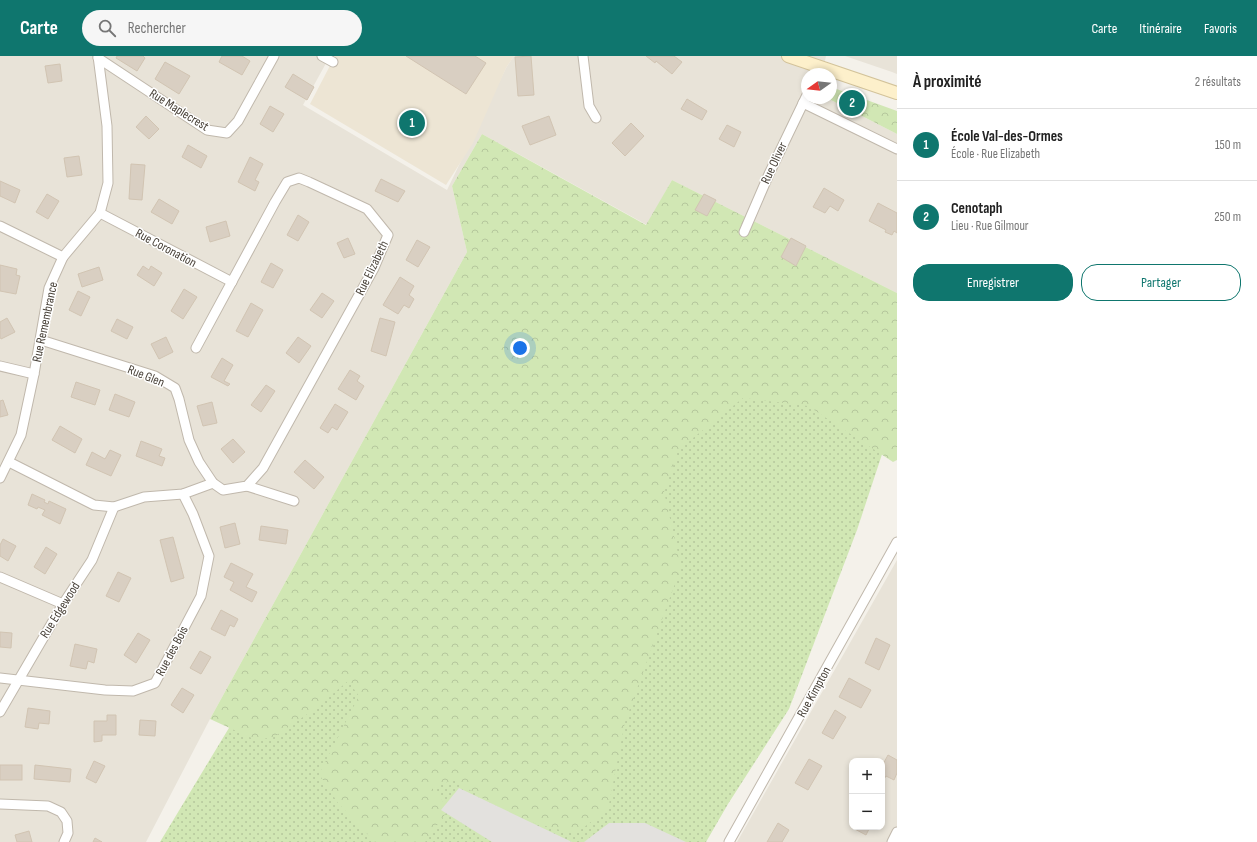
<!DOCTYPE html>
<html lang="fr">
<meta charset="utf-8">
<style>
body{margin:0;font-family:"Sofia Sans Condensed",sans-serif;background:#f6f6f6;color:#222}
.controls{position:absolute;right:12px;bottom:12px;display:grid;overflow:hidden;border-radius:8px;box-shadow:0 2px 6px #0003}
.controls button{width:36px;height:36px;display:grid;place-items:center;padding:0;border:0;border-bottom:1px solid #e0e0e0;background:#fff;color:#222;font:20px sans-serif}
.compass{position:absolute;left:801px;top:12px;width:36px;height:36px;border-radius:50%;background:#fff;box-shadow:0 2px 6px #0003;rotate:255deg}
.you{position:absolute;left:520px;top:292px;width:14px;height:14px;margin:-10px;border:3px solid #fff;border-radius:50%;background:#1a73e8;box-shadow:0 0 0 6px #1a73e833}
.badge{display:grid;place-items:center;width:26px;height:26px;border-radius:50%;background:#0f766e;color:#fff;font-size:13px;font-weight:700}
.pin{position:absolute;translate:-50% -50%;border:2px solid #fff;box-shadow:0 1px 4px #0006}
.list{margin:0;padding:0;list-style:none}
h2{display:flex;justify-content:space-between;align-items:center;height:52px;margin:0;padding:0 16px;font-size:17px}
h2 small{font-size:13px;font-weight:400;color:#767676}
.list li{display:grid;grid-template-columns:26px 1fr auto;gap:12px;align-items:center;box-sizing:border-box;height:72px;padding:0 16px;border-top:1px solid #e0e0e0}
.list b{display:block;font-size:15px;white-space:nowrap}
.list p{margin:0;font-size:13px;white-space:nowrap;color:#767676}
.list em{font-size:13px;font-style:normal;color:#767676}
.actions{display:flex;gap:8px;padding:12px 16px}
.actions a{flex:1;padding:9px 0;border:1px solid #0f766e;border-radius:16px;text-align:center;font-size:14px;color:#0f766e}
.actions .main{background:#0f766e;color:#fff}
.icon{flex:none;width:22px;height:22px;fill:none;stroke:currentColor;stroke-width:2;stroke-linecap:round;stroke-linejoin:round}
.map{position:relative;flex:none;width:897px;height:786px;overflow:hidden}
header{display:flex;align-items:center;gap:24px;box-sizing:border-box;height:56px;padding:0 20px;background:#0f766e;color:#fff}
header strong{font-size:19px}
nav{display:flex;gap:22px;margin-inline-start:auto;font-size:14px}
.search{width:280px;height:36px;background:#f6f6f6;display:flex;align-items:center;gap:10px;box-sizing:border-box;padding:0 14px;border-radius:22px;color:#767676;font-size:15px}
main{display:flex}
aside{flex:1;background:#fff}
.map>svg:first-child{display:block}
.residential{fill:#e8e3d8;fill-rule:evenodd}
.education{fill:#ede5d4}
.grass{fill:url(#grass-dots)}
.forest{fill:url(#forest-crowns)}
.parking{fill:#e3e1de}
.building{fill:#d9cfc2;stroke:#d1c4b2}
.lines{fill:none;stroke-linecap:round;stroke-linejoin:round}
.street-casing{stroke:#c0b8ac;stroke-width:11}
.secondary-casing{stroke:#d3c39a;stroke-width:14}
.street{stroke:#fff;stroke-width:9}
.secondary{stroke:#fdf0cb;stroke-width:12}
.labels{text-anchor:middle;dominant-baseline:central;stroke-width:3;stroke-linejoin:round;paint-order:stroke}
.street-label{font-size:13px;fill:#484138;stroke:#fff}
</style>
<header>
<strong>Carte</strong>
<div class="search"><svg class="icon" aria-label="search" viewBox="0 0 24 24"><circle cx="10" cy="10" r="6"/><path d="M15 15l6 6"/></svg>Rechercher</div>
<nav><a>Carte</a><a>Itinéraire</a><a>Favoris</a></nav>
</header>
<main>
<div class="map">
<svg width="897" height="786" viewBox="0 0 897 786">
<defs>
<pattern id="grass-dots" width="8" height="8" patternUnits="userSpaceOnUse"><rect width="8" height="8" fill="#d1e7b4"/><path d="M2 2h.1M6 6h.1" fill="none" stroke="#b5c79c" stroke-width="1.8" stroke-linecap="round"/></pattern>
<pattern id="forest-crowns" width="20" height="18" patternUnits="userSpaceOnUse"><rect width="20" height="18" fill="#d1e7b4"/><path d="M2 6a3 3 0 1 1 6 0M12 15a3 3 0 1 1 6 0" fill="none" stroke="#b5c79c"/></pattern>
</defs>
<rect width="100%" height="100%" fill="#f4f1ea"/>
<g class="residential">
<polygon points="0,0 330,0 303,49 447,134 506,12 514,0 826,0 822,18 807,18 807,42 827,42 897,78 897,237 672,124 647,169 482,78 452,130 467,196 210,663 146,786 0,786"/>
<polygon points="845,0 897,0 897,18 892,16"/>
<path d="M 897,504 L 897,786 L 737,786 L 762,742 ZM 852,705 L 882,705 L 882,771 L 852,771 Z"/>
</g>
<polygon class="education" points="335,0 514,0 506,12 473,87 446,129 310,48"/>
<polygon class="grass" points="480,276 894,362 857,474 789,653 728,748 706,786 160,786 290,571"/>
<g class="forest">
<polygon points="831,31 897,55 897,78 827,42 831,42"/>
<polygon points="482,78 646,169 672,124 897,237 897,404 893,406 808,350 743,342 678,394 664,436 681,511 625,666 608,753 575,778 512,761 454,724 432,732 449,753 425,786 375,786 338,747 319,718 359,640 348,625 316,652 274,681 256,684 210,663 467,196 452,130"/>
</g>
<g class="parking">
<polygon points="459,732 572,786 492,786 441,754"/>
<polygon points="609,767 645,767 686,786 584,786"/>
</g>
<g class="building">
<polygon points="117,0 143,0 145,2 137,15 116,2"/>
<polygon points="222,0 242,0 250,5 242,19 219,6"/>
<polygon points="406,0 475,0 486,7 466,38"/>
<polygon points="531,0 534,39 518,40 515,1"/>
<polygon points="646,0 674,0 682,6 672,18 656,5 655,7"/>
<polygon points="165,6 190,20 179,38 155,23"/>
<polygon points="60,8 62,25 48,27 45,10"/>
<polygon points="293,18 314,31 307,44 285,31"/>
<polygon points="687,43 707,55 702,64 681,53"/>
<polygon points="270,50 284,58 273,76 260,68"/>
<polygon points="146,60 159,73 149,83 136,71"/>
<polygon points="549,60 556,79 530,89 522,70"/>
<polygon points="631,67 644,80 625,100 612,87"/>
<polygon points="727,69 741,76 734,91 719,83"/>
<polygon points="188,89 207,100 201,112 182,101"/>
<polygon points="79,100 82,119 67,121 64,102"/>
<polygon points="250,101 263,108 255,124 259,126 255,135 238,126"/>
<polygon points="131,108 145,109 142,144 129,143"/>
<polygon points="381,123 405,135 398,146 375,135"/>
<polygon points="0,125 20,134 15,147 0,140"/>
<polygon points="824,132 844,144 838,155 830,150 825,157 813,151"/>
<polygon points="47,138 59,145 48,163 36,156"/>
<polygon points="704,138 716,144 707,160 695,154"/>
<polygon points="159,143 179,155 172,168 151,156"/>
<polygon points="878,147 897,157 897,177 894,175 892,179 885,176 886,174 869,165"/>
<polygon points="298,159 309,166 298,185 287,179"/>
<polygon points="226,165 230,180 210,186 206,171"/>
<polygon points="348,182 355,198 344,202 337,187"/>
<polygon points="791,182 806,190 796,210 781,201"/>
<polygon points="417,184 430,191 418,211 406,204"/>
<polygon points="271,207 283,214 273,232 261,226"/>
<polygon points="0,209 17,213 16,219 20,220 16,238 0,235"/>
<polygon points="143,210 149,214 151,210 162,217 154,230 137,219"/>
<polygon points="99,211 103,224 82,231 78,218"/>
<polygon points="400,221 414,230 409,239 414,243 409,252 404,249 398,258 383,249"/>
<polygon points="184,233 197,241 183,263 171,255"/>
<polygon points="78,235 90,241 81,260 69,254"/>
<polygon points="322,237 334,245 322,262 310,254"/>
<polygon points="251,247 263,254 248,281 236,275"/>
<polygon points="7,262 15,276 1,283 0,281 0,266"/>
<polygon points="380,262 395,266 386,300 371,295"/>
<polygon points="117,263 133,271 127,283 111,275"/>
<polygon points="166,281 173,296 159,303 151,288"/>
<polygon points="298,281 311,290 299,307 286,297"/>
<polygon points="222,302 233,309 224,325 230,328 228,330 211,321"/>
<polygon points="350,314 360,320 357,325 364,330 356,344 338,333"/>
<polygon points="76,326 100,334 95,349 71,341"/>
<polygon points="266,329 275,335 261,356 251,349"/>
<polygon points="115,338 135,346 129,361 109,354"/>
<polygon points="3,344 8,359 0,361 0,345"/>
<polygon points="212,346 217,367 203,370 197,350"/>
<polygon points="335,348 348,356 337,374 332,371 328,377 320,372"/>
<polygon points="60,370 82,383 75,397 52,384"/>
<polygon points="233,383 245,396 233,407 221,393"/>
<polygon points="141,385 162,393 159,400 165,402 162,410 136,400"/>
<polygon points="110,394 121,399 111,420 86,409 92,396 105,403"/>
<polygon points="305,404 324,421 314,433 294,416"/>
<polygon points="32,438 45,444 44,446 48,448 49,445 66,453 60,468 42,459 45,454 38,451 37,453 28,449"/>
<polygon points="235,467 240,488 225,492 220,471"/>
<polygon points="261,470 288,474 286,488 259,484"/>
<polygon points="173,481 184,522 171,526 160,484"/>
<polygon points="3,483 16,490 8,505 0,500 0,489"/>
<polygon points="46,491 57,498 45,518 34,511"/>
<polygon points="231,507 253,518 246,531 257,536 252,546 230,534 234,526 224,521"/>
<polygon points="118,516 131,522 119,546 106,540"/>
<polygon points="221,554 238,563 234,571 230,569 225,580 211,573"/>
<polygon points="0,576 12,577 11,592 0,591"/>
<polygon points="138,577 150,584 136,607 124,599"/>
<polygon points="876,582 890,589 879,614 865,607"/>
<polygon points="75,588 97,593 94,607 88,605 86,613 70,610"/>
<polygon points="200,595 211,601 201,618 190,612"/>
<polygon points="849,622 871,634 861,652 839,641"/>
<polygon points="182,632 194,639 183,657 171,649"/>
<polygon points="28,652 50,655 49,668 39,667 38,673 25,671"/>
<polygon points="835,654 846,661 833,683 822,677"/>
<polygon points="107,659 116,659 116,679 102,679 102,685 94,686 94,665 107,665"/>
<polygon points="140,664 156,665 155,680 139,679"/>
<polygon points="888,699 897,704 897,717 894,724 886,720 882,726 882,710"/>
<polygon points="809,703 822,710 808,734 795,727"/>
<polygon points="94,705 105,710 96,727 86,722"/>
<rect x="0" y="709" width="22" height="15"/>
<polygon points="35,709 71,713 70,726 34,723"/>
<polygon points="778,767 789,774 782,786 767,786"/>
<polygon points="852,770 852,771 870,771 866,779 851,771"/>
<polygon points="29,775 32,786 17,786 15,779"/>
<polygon points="95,782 102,786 93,786"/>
</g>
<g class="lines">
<g class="street-casing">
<g id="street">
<polyline points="322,0 333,6"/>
<polyline points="583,0 589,50 596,62"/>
<polyline points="98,2 207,74 227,77 238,65 274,0"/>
<polyline points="803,47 897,93"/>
<polyline points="100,157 232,226"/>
<polyline points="0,170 63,201"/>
<polyline points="744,176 769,118 807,39"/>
<polyline points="41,284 155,320 175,332 179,343 189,384 199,406 213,427 223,434 247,430 263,412 374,212 388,179 367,153 309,126 299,122 287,126 275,146 196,292"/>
<polyline points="0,310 34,318"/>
<polyline points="9,406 94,449 114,451 144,441 183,438 213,427"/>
<polyline points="0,422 21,379 34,318 49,232 63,201 100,157 108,127 107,70 98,0"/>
<polyline points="247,430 294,445"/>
<polyline points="0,521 63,548"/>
<polyline points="0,622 105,634 133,635 155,627 201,540 209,500 193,458 183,438"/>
<polyline points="0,656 63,548 92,504 114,451"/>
<polyline points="0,748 48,750 61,756 67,765 68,777 64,786"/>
<polyline points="729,786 897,486"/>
<polyline points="892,786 897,776"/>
</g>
</g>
<g class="secondary-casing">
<polyline id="secondary" points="788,0 897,37"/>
</g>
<use href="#street" class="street"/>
<use href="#secondary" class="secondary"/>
</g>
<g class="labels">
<g class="street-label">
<text transform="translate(179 54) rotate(32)">Rue Maplecrest</text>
<text transform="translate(774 107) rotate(-65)">Rue Oliver</text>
<text transform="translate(166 192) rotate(28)">Rue Coronation</text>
<text transform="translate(372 212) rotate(-64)">Rue Elizabeth</text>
<text transform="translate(45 266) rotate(-78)">Rue Remembrance</text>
<text transform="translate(146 320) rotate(22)">Rue Glen</text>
<text transform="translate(60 554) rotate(-58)">Rue Edgewood</text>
<text transform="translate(172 595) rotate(-62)">Rue des Bois</text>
<text transform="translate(814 636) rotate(-61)">Rue Kimpton</text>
</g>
</g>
</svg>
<div class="controls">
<button>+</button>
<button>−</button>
</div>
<svg class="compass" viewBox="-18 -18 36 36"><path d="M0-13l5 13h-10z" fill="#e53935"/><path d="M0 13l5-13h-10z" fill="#767676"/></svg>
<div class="you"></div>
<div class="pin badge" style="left:412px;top:67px">1</div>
<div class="pin badge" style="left:852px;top:47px">2</div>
</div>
<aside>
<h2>À proximité<small>2 résultats</small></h2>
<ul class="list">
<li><span class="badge">1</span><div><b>École Val-des-Ormes</b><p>École · Rue Elizabeth</p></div><em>150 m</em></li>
<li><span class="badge">2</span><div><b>Cenotaph</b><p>Lieu · Rue Gilmour</p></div><em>250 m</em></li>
</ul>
<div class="actions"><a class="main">Enregistrer</a><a>Partager</a></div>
</aside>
</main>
